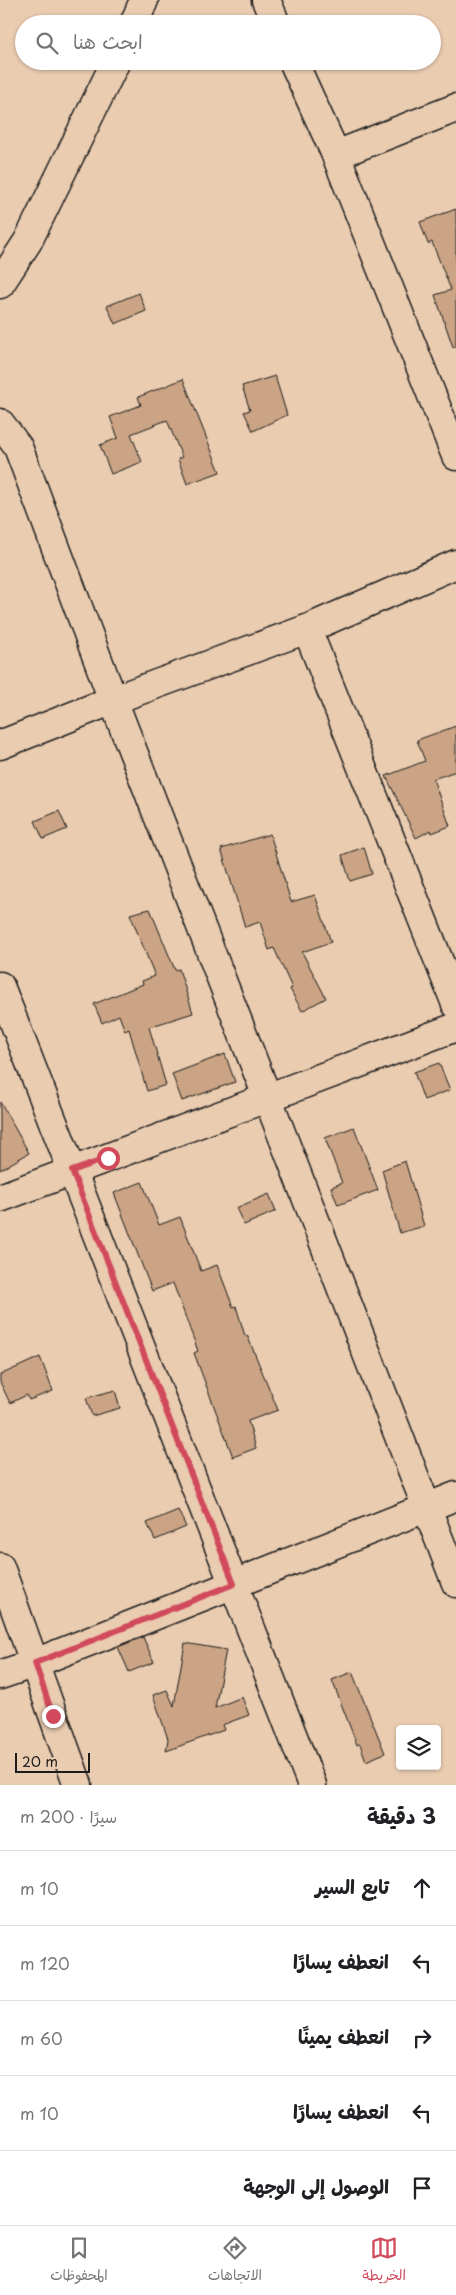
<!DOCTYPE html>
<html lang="ar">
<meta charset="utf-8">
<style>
body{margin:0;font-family:"Playpen Sans","Playpen Sans Arabic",sans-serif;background:#f6f6f6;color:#202124;direction:rtl}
.controls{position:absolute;right:15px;bottom:15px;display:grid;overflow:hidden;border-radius:5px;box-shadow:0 1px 4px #0004}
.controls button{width:45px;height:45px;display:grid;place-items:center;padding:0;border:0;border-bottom:1px solid #e0e0e0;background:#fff;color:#202124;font:25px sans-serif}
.scale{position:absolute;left:15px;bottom:12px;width:75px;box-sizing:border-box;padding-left:5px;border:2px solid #1c1c1c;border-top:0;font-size:14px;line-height:18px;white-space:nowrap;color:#1c1c1c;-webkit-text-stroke:4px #eaccb0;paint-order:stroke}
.stop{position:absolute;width:15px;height:15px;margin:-11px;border:4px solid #d1495b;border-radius:50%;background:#fff}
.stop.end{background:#d1495b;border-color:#fff;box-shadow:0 1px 5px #0008}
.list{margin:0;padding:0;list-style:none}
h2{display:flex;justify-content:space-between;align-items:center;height:65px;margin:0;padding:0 20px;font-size:21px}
h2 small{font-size:16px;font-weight:400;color:#757577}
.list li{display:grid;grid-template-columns:32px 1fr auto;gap:15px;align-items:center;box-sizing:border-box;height:75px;padding:0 20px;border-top:1px solid #e0e0e0}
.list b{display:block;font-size:19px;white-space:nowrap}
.list em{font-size:16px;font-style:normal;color:#757577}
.icon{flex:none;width:28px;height:28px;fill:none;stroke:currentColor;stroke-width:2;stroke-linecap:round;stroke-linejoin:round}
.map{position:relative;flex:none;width:456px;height:1785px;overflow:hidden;direction:ltr}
.search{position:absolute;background:#fff;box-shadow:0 1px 4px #0004;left:15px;right:15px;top:15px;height:55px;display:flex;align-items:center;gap:12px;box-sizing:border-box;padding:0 18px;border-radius:28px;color:#757577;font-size:19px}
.sheet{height:440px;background:#fff}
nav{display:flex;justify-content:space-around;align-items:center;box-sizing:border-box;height:70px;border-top:1px solid #e0e0e0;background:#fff;font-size:14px;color:#757577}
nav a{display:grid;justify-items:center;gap:2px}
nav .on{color:#d1495b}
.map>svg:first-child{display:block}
.building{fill:#caa484;stroke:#1c1c1c}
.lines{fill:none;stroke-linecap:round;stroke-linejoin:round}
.street-casing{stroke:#1c1c1c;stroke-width:31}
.secondary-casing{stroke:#1c1c1c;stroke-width:31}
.street{stroke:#eaccb0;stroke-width:28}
.secondary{stroke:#eaccb0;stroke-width:28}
.route{stroke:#d1495b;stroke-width:6}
</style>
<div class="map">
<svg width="456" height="1785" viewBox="0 0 456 1785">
<rect width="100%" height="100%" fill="#eaccb0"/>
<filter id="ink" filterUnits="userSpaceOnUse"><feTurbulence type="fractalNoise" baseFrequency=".02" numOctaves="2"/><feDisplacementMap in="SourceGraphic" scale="10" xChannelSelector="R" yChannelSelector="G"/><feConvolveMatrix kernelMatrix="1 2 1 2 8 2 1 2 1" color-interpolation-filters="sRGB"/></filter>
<g filter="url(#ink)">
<g class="building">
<polygon points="456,209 456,347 453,347 435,295 451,290 432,242 428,244 420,222"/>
<polygon points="139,293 146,311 115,324 107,306"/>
<polygon points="275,376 287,415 253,431 244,412 250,410 242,386"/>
<polygon points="183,379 220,472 187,484 178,459 182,457 167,420 131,434 142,462 111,474 100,445 118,438 110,417 141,405 138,397"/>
<polygon points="456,726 456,771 433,779 450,826 432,833 431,830 416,838 386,776 425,761 417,740"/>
<polygon points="59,811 67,829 43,839 35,821"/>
<polygon points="270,834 291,902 315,895 331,942 302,952 326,998 302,1011 290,989 292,988 274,948 269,950 260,922 245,927 221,849"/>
<polygon points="364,847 372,874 350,881 342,855"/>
<polygon points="150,909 175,970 179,969 193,1013 149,1027 166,1085 147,1091 129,1029 125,1031 119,1015 102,1023 94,1004 143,984 142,981 155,976 130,914"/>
<polygon points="225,1054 235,1082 182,1101 172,1074"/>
<polygon points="439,1063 450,1090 424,1100 414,1072"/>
<polygon points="0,1102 29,1153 0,1170"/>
<polygon points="354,1127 378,1190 338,1205 331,1187 342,1183 325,1138"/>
<polygon points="405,1161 424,1226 400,1233 382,1170"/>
<polygon points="142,1182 159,1225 180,1217 201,1271 217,1265 233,1307 236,1306 245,1336 247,1335 278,1410 248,1421 256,1448 233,1457 194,1353 198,1351 173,1283 152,1291 114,1193"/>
<polygon points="269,1194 276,1211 244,1225 236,1208"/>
<polygon points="40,1357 53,1391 29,1400 27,1395 10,1403 0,1382 0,1375"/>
<polygon points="115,1390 120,1408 92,1416 86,1398"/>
<polygon points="178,1510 186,1527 155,1540 147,1523"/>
<polygon points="143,1637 154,1662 129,1672 118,1647"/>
<polygon points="185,1643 226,1650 215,1708 242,1697 249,1715 222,1725 224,1730 166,1751 168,1739 153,1695 167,1690 174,1706"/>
<polygon points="352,1672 385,1753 366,1761 360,1744 357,1745 332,1680"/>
</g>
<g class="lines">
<g class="street-casing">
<g id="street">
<polyline points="266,0 276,24"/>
<polyline points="134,24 144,0"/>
<polyline points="293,61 336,155 456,456"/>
<polyline points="336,155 456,108"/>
<polyline points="0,284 28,241 116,61"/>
<polyline points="0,423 18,447 113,700 456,1583"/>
<polyline points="307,629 456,1004"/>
<polyline points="0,986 312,1785"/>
<polyline points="0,1198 456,1027"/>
<polyline points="0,1567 78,1785"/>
<polyline points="0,1675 35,1663 456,1496"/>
</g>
</g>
<g class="secondary-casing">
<polyline id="secondary" points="0,745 113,700 307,629 456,564"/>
</g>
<use href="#street" class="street"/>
<use href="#secondary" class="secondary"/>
</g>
</g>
<g class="lines" filter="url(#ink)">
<polyline class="route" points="53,1716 35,1663 234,1584 72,1171 108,1158"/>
</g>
</svg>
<div class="controls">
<button><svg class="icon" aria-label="layers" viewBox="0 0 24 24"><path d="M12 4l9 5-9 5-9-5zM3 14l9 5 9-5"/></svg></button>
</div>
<div class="scale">20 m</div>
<div class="stop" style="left:108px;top:1158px"></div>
<div class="stop end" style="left:53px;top:1716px"></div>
<div class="search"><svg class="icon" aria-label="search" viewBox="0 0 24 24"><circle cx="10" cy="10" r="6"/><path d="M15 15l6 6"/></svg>ابحث هنا</div>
</div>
<section class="sheet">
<h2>3 دقيقة<small>سيرًا · 200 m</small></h2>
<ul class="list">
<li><svg class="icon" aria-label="ahead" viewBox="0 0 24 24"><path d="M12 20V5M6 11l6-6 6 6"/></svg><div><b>تابع السير</b></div><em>10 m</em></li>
<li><svg class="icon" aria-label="left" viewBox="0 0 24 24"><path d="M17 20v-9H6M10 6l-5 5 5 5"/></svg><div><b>انعطف يسارًا</b></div><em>120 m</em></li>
<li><svg class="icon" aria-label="right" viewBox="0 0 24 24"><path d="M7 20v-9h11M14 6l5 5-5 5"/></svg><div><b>انعطف يمينًا</b></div><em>60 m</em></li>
<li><svg class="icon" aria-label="left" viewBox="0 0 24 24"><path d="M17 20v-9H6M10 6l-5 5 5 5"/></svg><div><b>انعطف يسارًا</b></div><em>10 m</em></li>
<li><svg class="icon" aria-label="arrive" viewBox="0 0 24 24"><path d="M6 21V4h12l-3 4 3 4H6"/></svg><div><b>الوصول إلى الوجهة</b></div></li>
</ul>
</section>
<nav>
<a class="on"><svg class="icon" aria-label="map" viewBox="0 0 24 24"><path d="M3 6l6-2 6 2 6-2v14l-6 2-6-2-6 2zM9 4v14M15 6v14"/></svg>الخريطة</a>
<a><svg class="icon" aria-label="directions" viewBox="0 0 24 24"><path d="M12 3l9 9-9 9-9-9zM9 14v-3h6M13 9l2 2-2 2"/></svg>الاتجاهات</a>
<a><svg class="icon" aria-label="saved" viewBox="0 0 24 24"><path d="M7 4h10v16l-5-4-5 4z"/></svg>المحفوظات</a>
</nav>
